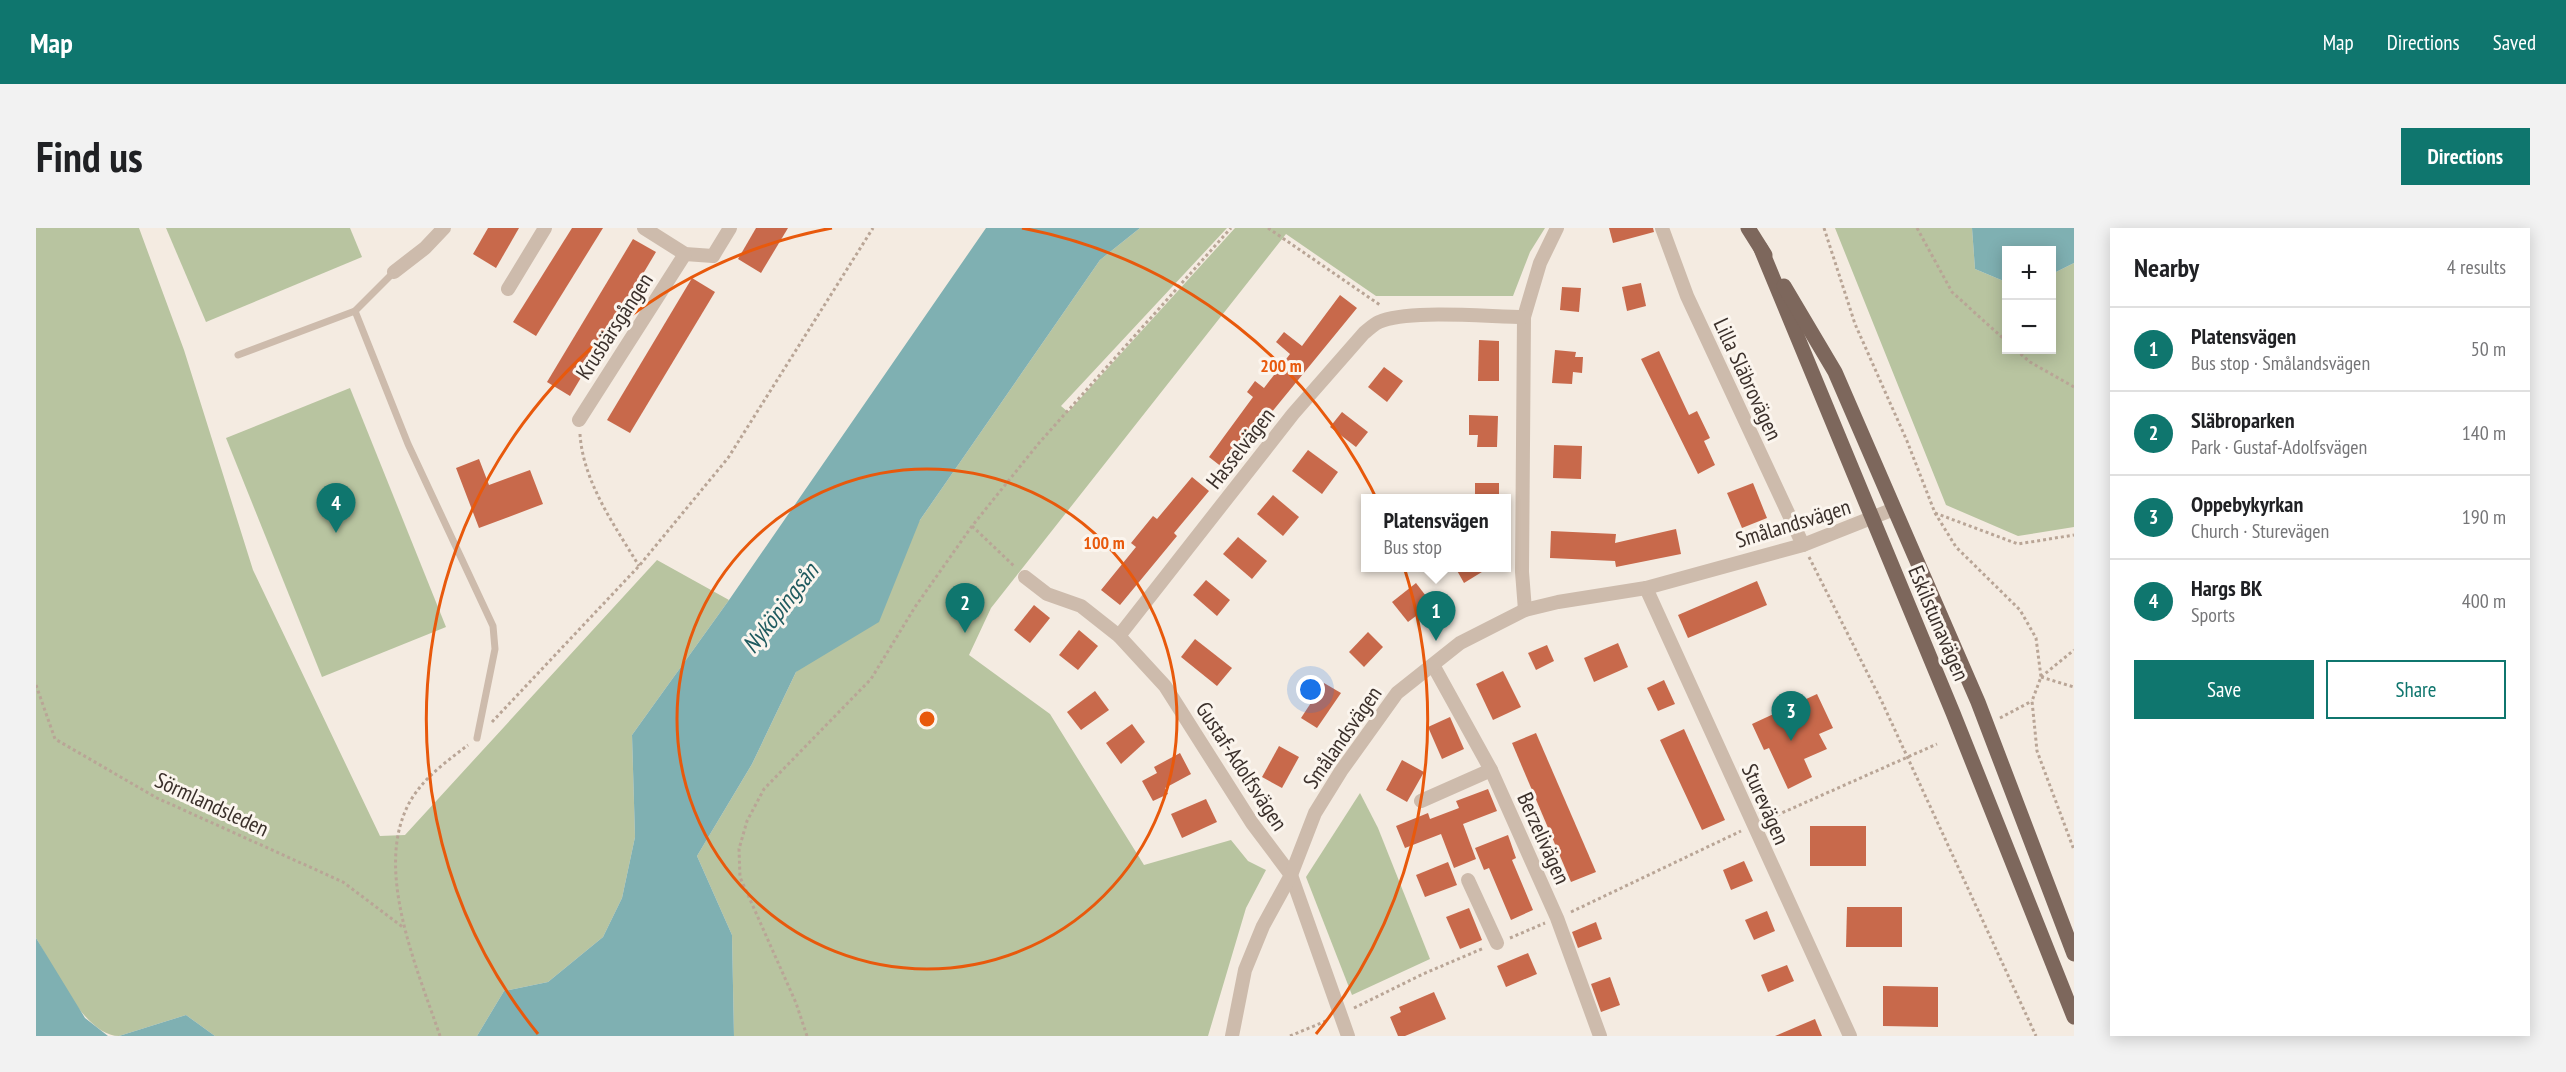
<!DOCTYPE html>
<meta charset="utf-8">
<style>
body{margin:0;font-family:"PT Sans Narrow",sans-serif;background:#f2f2f2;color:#202124}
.controls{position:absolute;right:18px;top:18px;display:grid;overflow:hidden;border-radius:0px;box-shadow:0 3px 15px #0003}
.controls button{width:54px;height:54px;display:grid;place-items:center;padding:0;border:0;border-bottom:2px solid #e0e0e0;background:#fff;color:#202124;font:30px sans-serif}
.you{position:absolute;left:1275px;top:462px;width:21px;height:21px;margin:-15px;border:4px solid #fff;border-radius:50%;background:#1a73e8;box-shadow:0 0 0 9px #1a73e833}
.badge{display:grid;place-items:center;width:39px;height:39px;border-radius:50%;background:#0f766e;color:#fff;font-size:20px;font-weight:700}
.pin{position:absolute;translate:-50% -50px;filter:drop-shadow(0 2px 3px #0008)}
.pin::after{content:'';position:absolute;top:32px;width:21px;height:18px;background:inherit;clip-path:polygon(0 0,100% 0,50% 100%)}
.popup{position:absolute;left:1325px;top:266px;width:150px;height:78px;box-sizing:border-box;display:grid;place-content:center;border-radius:0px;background:#fff;filter:drop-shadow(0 2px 4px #0005);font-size:20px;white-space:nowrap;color:#757577}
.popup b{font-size:22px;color:#202124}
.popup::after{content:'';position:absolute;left:50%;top:100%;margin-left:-12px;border:12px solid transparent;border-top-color:#fff}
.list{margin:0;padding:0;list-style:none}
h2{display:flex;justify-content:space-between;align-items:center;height:78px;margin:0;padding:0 24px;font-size:26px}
h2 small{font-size:20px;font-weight:400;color:#757577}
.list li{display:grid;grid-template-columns:39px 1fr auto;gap:18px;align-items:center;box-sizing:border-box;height:84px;padding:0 24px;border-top:2px solid #e0e0e0}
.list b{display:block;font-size:22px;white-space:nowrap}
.list p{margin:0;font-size:20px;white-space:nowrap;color:#757577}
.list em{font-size:20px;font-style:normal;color:#757577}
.actions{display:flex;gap:12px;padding:18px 24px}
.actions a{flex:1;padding:14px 0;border:2px solid #0f766e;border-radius:0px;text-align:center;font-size:21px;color:#0f766e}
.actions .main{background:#0f766e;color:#fff}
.map{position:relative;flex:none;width:2038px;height:808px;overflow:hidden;border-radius:0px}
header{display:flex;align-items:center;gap:36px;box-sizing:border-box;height:84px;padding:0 30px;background:#0f766e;color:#fff}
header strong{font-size:28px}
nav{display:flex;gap:33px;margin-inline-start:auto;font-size:21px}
.intro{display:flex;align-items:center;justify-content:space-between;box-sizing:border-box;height:144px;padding:0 36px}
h1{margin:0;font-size:42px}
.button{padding:15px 27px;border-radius:0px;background:#0f766e;color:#fff;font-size:21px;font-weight:700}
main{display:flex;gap:36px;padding:0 36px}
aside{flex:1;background:#fff;border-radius:0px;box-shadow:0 3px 15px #0003}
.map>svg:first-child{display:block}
.green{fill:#b8c4a0}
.water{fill:#7fb0b2}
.building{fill:#c8694b}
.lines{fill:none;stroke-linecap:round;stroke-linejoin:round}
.path{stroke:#b9a596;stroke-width:3;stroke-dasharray:3 3;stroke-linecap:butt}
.service{stroke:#cdbbac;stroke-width:7}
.minor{stroke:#cdbbac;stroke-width:14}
.primary{stroke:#7d675c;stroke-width:15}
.ring{fill:none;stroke:#e8590c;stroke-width:3}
.labels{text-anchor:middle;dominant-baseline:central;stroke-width:6;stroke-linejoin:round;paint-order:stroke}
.street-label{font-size:22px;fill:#3b302b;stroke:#fbf5ee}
.water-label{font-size:24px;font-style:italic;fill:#1f5a5e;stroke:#fbf5ee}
.centre{fill:#e8590c;stroke:#fbf5ee;stroke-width:3}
.ring-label{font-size:18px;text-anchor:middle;font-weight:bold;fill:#e8590c;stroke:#fbf5ee;stroke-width:6;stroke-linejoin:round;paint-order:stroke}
</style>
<header>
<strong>Map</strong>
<nav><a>Map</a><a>Directions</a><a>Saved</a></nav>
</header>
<div class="intro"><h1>Find us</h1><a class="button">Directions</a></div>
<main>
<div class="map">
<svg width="2038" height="808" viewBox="0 0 2038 808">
<rect width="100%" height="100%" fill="#f4ebe1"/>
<g class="green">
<path d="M 0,0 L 103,0 L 148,122 L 217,342 L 344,608 L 369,607 L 621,332 L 693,372 L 596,507 L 599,609 L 586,670 L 567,709 L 512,754 L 468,763 L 441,808 L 179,808 L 150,787 L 83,808 C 48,808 17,738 0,710 Z"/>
<polygon points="130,0 314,0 326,29 170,94"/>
<polygon points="1191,0 1025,178 1032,184 1199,0 1509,0 1494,24 1477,68 1340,68 1250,6 955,380 933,427 1014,486 1108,637 1195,612 1212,633 1230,642 1210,680 1172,808 698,808 696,707 661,628 716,536 760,444 884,292 1064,32 1104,0"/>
<polygon points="1799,0 1936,0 1939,41 1970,54 1970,122 2016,122 2016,46 2038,35 2038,299 1982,308 1910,277"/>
<polygon points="314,160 410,399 286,449 190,210"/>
<polygon points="1324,565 1342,600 1394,731 1316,767 1270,649"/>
</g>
<g class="water">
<polygon points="950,0 1104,0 1064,32 884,292 843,394 760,444 716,536 661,628 696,707 698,808 441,808 468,763 512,754 567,709 586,670 599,609 596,507 693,372"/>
<polygon points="1936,0 2038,0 2038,35 2016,46 2016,22 1970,22 1970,54 1939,41"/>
<polygon points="0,710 49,790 72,808 0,808"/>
<polygon points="150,787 179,808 83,808"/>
</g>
<g class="building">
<polygon points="452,0 483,0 460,40 437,26"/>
<polygon points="536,0 567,0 500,108 477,94"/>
<polygon points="720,0 752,0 725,45 702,31"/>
<polygon points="1573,0 1617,0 1618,4 1577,15"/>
<polygon points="597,11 620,24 534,168 511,154"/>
<polygon points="656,50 679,64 594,205 571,192"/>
<polygon points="1605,55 1610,78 1591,83 1586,59"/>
<polygon points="1526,59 1545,60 1543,84 1524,82"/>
<polygon points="1304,67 1321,80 1208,218 1210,220 1191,243 1173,229 1217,169 1211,164 1219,153 1228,160 1254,126 1240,114 1248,104 1266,118"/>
<polygon points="1443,112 1463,113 1463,153 1442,153"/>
<polygon points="1519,122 1540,124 1539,129 1547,129 1546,145 1537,144 1536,156 1516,155"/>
<polygon points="1623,123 1653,187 1661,183 1674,210 1668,213 1679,237 1662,246 1605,131"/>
<polygon points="1348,139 1367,153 1351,174 1332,159"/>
<polygon points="1306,184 1332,204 1320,219 1294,199"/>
<polygon points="1433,187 1462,188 1461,219 1441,219 1442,207 1433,207"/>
<polygon points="1518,217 1546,218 1545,251 1517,250"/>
<polygon points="1272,222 1302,244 1286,266 1256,243"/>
<polygon points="443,231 453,257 494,242 507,276 443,300 420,240"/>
<polygon points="1156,249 1173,263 1138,305 1141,308 1084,377 1065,362 1100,319 1095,315 1117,288 1121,291"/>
<rect x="1439" y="255" width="24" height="15"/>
<polygon points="1717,255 1731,290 1706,300 1691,265"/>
<polygon points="1237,267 1263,289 1247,308 1221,286"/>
<polygon points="1640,301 1645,326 1580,339 1579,333 1514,330 1515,303 1580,306 1579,315"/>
<polygon points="1202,309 1231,333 1216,351 1187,326"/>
<polygon points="1419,339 1454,339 1428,355"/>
<polygon points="1170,352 1194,372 1181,388 1157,367"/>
<polygon points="1721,353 1731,377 1652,410 1642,387"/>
<polygon points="1380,355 1396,376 1372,394 1356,374"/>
<polygon points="998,377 1014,390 994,415 978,402"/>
<polygon points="1043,402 1062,418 1042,442 1023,427"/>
<polygon points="1332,404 1347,419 1328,439 1313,424"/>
<polygon points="1159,411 1196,440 1181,458 1145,429"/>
<polygon points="1582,415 1592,439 1558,454 1548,430"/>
<polygon points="1511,417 1518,433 1500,442 1492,425"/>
<polygon points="1467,443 1485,479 1457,492 1440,456"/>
<polygon points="1628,452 1639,476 1622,483 1611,460"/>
<polygon points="1288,455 1305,465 1281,500 1265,490"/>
<polygon points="1059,463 1073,482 1045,502 1031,484"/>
<polygon points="1781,466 1797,500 1783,506 1791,521 1768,531 1776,549 1752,561 1733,520 1728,522 1716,496"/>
<polygon points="1414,489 1428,521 1406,531 1392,499"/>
<polygon points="1096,496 1109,514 1085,536 1070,515"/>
<polygon points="1648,501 1689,592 1666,602 1624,512"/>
<polygon points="1500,505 1560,644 1535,654 1476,515"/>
<polygon points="1243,518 1263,529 1246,560 1226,549"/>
<polygon points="1144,525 1155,546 1129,560 1132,566 1117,573 1106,553 1121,545 1118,539"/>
<polygon points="1366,532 1388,544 1371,574 1350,562"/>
<polygon points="1452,561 1461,583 1427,596 1440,631 1418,640 1405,606 1369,620 1360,598 1392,585 1394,591 1423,580 1420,573"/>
<polygon points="1170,571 1181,594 1146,610 1135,586"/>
<rect x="1774" y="598" width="56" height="40"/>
<polygon points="1472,607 1480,630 1476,632 1497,682 1475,692 1453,640 1448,642 1439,620"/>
<polygon points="1708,633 1717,653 1695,662 1687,642"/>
<polygon points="1412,634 1421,657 1389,669 1380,647"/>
<polygon points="1811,679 1866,679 1866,719 1810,719"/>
<polygon points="1433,680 1446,712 1424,721 1410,689"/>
<polygon points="1731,683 1739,703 1718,712 1709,692"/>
<polygon points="1560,694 1566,711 1542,720 1536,704"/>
<polygon points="1492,725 1501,746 1470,759 1461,738"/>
<polygon points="1751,737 1758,753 1732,764 1725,747"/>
<polygon points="1574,749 1584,777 1565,784 1555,756"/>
<polygon points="1847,758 1902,759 1902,799 1847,798"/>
<polygon points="1398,764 1410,791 1369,808 1362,808 1354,789 1365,784 1363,779"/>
<polygon points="1779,791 1786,808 1739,808"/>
</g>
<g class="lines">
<g class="path">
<polyline points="1232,0 1344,77"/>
<polyline points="1788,0 1819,96 1871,213 1899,285 1920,319 1984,382 2000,410 2005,449 1996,473 2001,523 2038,622"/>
<polyline points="1881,0 1916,64 1970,113"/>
<polyline points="1980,122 1994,134 2038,159"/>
<path d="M 544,206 C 547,254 579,298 603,338"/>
<polyline points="1899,285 1982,316 2038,307"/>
<polyline points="936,298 978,338"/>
<polyline points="1773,329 1846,474 2000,808"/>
<polyline points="2005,449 2038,422"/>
<polyline points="2005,449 2038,459"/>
<polyline points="0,457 19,511 121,570 307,654 368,700"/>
<polyline points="1964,490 1996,473"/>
<polyline points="456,494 603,338 692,230 837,0"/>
<polyline points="1730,592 1901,516"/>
<polyline points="1535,684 1705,603"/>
<polyline points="1474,710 1509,695"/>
<polyline points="1318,780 1387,746 1448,720"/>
<path d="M 404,808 C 381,739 331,629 381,563 C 394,545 414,531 432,517"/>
<polyline points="771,808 760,775 704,649 703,621 711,593 728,561 835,451 879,379 936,298 1003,215 1195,0"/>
<polyline points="1254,808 1290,793"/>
</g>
<g class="service">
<polyline points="319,83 372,216 457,398 459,421 441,510"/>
<polyline points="202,127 319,83 358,44"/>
</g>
<g class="minor">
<polyline points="608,0 649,26 677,28 694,0"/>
<polyline points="1626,0 1651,68 1767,317"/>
<polyline points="358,44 389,20 408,0"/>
<polyline points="472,61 509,0"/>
<polyline points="543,192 649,26"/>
<polyline points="989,349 1011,366 1045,378 1083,408 1129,458 1216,595 1255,647 1312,808"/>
<polyline points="1610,360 1814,808"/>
<polyline points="1489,382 1486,344 1488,89 1504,35 1521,0"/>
<path d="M 1083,408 L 1257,186 L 1328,105 C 1333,101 1338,96 1343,94 C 1371,81 1454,89 1488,89"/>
<polyline points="1397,437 1455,542 1521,690 1564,808"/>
<polyline points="1385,573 1455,542"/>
<polyline points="1432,652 1461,715"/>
<polyline points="1196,808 1209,742 1227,698 1255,647 1279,585 1305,543 1361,465 1424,415 1489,382 1522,374 1610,360 1767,317 1858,281"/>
</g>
<g class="primary">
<polyline points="1712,0 1729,27"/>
<polyline points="1725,21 1917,485 2038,789"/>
<polyline points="1748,58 1799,144 1942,474 2038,726"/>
</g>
</g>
<g class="ring">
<circle cx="891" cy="491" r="250"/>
<path d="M502 806A500 500 0 0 1 796 0M986 0A500 500 0 0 1 1280 806"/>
</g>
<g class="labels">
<g class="street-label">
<text transform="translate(578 98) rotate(-57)">Krusbärsgången</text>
<text transform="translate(1712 151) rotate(65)">Lilla Släbrovägen</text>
<text transform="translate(1204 220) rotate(-52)">Hasselvägen</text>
<text transform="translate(1757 295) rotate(-17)">Smålandsvägen</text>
<text transform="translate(1903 395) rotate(67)">Eskilstunavägen</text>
<text transform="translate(1306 509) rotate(-55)">Smålandsvägen</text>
<text transform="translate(1206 538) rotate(57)">Gustaf-Adolfsvägen</text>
<text transform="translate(176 576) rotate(25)">Sörmlandsleden</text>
<text transform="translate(1730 576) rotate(66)">Sturevägen</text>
<text transform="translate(1508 610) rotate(66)">Berzelivägen</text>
</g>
<g class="water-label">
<text transform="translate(744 380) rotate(-52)">Nyköpingsån</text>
</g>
</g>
<circle cx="891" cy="491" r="9" class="centre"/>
<g class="ring-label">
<text x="1245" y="144">200 m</text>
<text x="1068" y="321">100 m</text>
</g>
</svg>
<div class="controls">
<button>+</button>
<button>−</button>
</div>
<div class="you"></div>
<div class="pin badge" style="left:1400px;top:413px">1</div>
<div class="popup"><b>Platensvägen</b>Bus stop</div>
<div class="pin badge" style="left:929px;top:405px">2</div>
<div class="pin badge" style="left:1755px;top:513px">3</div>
<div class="pin badge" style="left:300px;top:305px">4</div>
</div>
<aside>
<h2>Nearby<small>4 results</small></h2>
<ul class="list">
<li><span class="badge">1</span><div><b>Platensvägen</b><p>Bus stop · Smålandsvägen</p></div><em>50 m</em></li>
<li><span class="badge">2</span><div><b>Släbroparken</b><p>Park · Gustaf-Adolfsvägen</p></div><em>140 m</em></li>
<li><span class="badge">3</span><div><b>Oppebykyrkan</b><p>Church · Sturevägen</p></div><em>190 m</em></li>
<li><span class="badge">4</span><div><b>Hargs BK</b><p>Sports</p></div><em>400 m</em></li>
</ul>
<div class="actions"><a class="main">Save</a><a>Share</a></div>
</aside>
</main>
